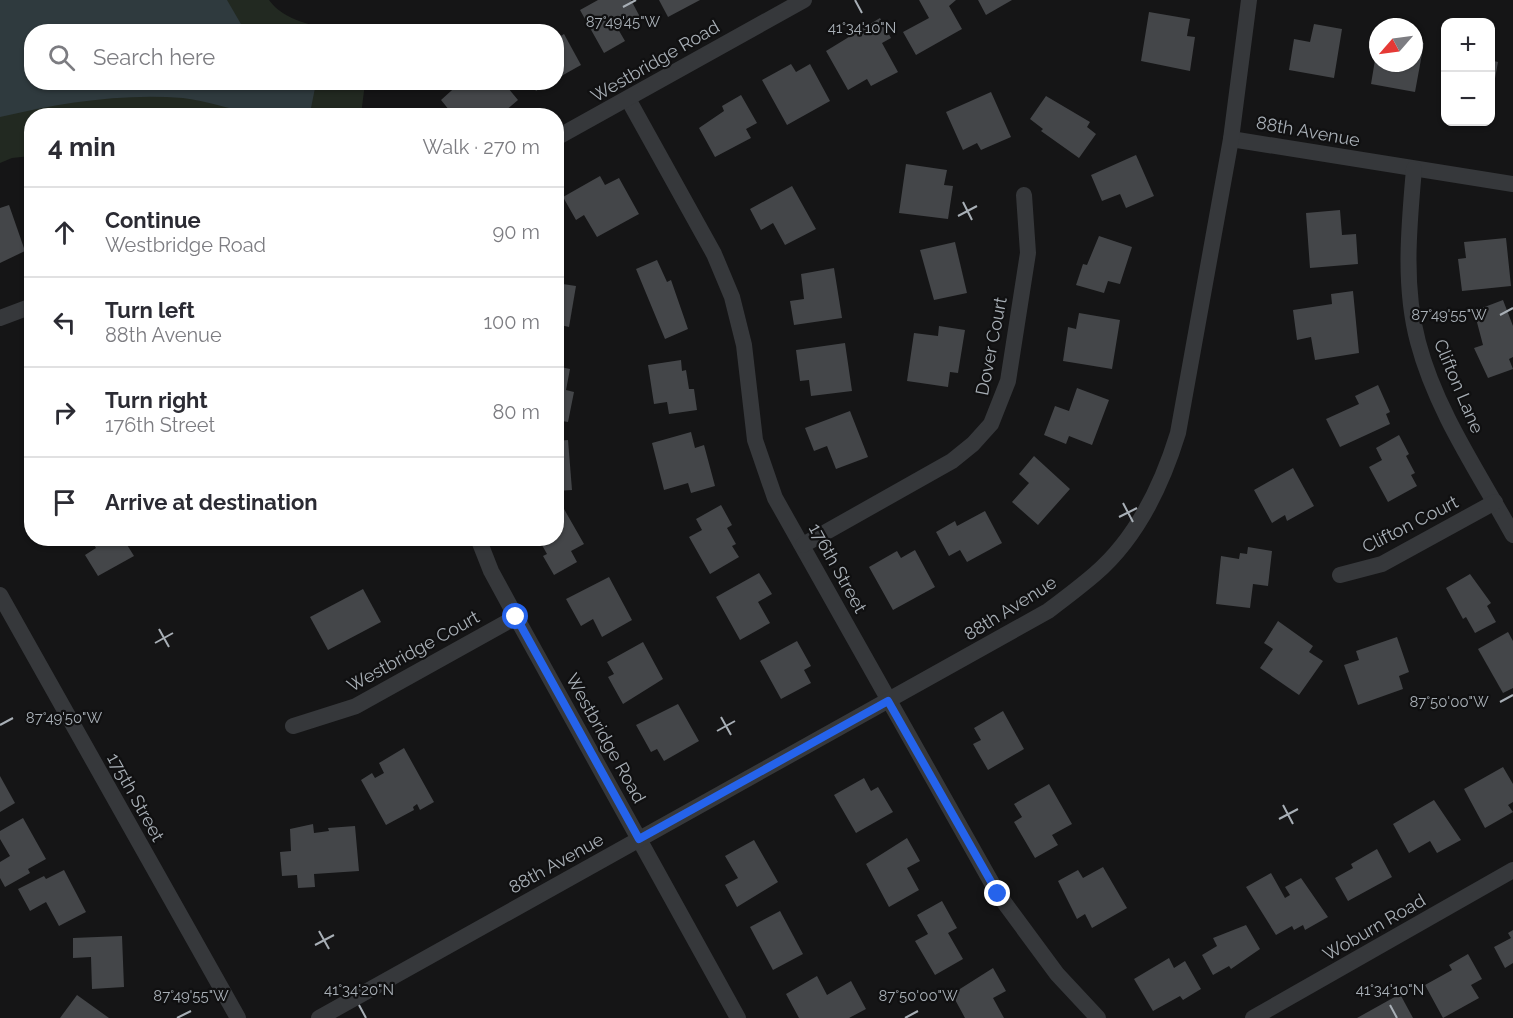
<!DOCTYPE html>
<meta charset="utf-8">
<style>
body{margin:0;font-family:Raleway,sans-serif;background:#f2f2f3;color:#2b2b33}
.controls{position:absolute;right:18px;top:18px;display:grid;overflow:hidden;border-radius:12px;box-shadow:0 2px 4px #0004}
.controls button{width:54px;height:54px;display:grid;place-items:center;padding:0;border:0;border-bottom:2px solid #e1e1e2;background:#fff;color:#2b2b33;font:30px sans-serif}
.compass{position:absolute;left:1369px;top:18px;width:54px;height:54px;border-radius:50%;background:#fff;box-shadow:0 2px 4px #0004;rotate:242deg}
.stop{position:absolute;width:18px;height:18px;margin:-14px;border:4px solid #2563eb;border-radius:50%;background:#fff}
.stop.end{background:#2563eb;border-color:#fff;box-shadow:0 2px 6px #0008}
.list{margin:0;padding:0;list-style:none}
h2{display:flex;justify-content:space-between;align-items:center;height:78px;margin:0;padding:0 24px;font-size:26px}
h2 small{font-size:20px;font-weight:400;color:#7c7c81}
.list li{display:grid;grid-template-columns:39px 1fr auto;gap:18px;align-items:center;box-sizing:border-box;height:90px;padding:0 24px;border-top:2px solid #e1e1e2}
.list b{display:block;font-size:22px;white-space:nowrap}
.list p{margin:0;font-size:20px;white-space:nowrap;color:#7c7c81}
.list em{font-size:20px;font-style:normal;color:#7c7c81}
.icon{flex:none;width:33px;height:33px;fill:none;stroke:currentColor;stroke-width:2;stroke-linecap:round;stroke-linejoin:round}
.map{position:relative;flex:none;width:1513px;height:1018px;overflow:hidden}
.search{position:absolute;background:#fff;box-shadow:0 2px 4px #0004;left:24px;top:24px;width:540px;height:66px;display:flex;align-items:center;gap:15px;box-sizing:border-box;padding:0 21px;border-radius:24px;color:#7c7c81;font-size:22px}
.panel{position:absolute;background:#fff;box-shadow:0 2px 4px #0004;left:24px;top:108px;width:540px;height:438px;border-radius:24px}
.map>svg:first-child{display:block}
.green{fill:#222921}
.water{fill:#2f3a3e}
.building{fill:#444649}
.lines{fill:none;stroke-linecap:round;stroke-linejoin:round}
.minor{stroke:#36383b;stroke-width:16}
.route{stroke:#2563eb;stroke-width:8}
.ticks{fill:none;stroke:#a8afb6;stroke-width:2}
.labels{text-anchor:middle;dominant-baseline:central;stroke-width:4.5;stroke-linejoin:round;paint-order:stroke}
.street-label{font-size:18px;fill:#a8afb6;stroke:#101011}
.ticks-label{font-size:15px;text-anchor:middle;fill:#a8afb6;stroke:#101011;stroke-width:4.5;stroke-linejoin:round;paint-order:stroke}
</style>
<div class="map">
<svg width="1513" height="1018" viewBox="0 0 1513 1018">
<rect width="100%" height="100%" fill="#151516"/>
<path class="green" d="M 0,0 L 269,0 C 284,21 315,26 338,31 L 32,32 L 32,82 L 365,83 L 361,115 L 32,116 L 31,156 L 12,158 L 0,163 Z"/>
<path class="water" d="M 0,0 L 227,0 L 245,31 L 32,32 L 32,82 L 316,83 L 310,113 C 275,127 219,102 183,98 C 122,93 59,103 0,117 Z"/>
<g class="building">
<polygon points="598,0 631,0 640,17 618,29 625,41 604,53 580,10"/>
<polygon points="659,0 700,0 668,17"/>
<polygon points="919,0 956,0 949,6 962,29 916,55 903,32 929,18"/>
<polygon points="978,0 1012,0 986,15"/>
<polygon points="1149,12 1190,19 1187,36 1195,37 1190,71 1141,61"/>
<polygon points="880,18 891,38 882,43 898,72 871,86 867,79 848,90 826,51"/>
<polygon points="1314,24 1342,29 1334,78 1289,70 1294,39 1310,42"/>
<polygon points="564,34 581,65 556,79 556,39"/>
<polygon points="1414,42 1424,43 1415,92 1371,84 1376,54 1378,63 1414,63"/>
<polygon points="1490,60 1498,62 1492,95 1490,95"/>
<polygon points="791,64 796,72 810,64 830,101 787,125 762,80"/>
<polygon points="461,82 489,82 492,86 503,82 518,100 499,116 454,116 441,100"/>
<polygon points="531,82 550,82 536,91"/>
<polygon points="991,92 1011,137 981,150 977,143 963,150 946,112"/>
<polygon points="741,95 757,123 746,129 751,138 715,157 699,128 724,111 722,106"/>
<polygon points="1046,96 1090,122 1087,127 1096,134 1079,158 1041,131 1043,129 1030,119"/>
<polygon points="1136,155 1154,196 1126,208 1120,194 1102,201 1091,175"/>
<polygon points="906,164 947,170 944,185 953,186 948,219 899,213"/>
<polygon points="600,176 605,185 619,178 639,214 597,237 584,215 576,220 563,197"/>
<polygon points="792,186 816,229 785,245 773,223 761,230 750,209"/>
<polygon points="9,205 25,251 0,263 0,208"/>
<polygon points="1340,210 1342,235 1356,234 1358,264 1310,268 1306,213"/>
<polygon points="1099,236 1132,247 1120,284 1108,281 1104,293 1076,285 1083,264 1087,265"/>
<polygon points="1506,238 1511,286 1462,291 1458,259 1466,258 1464,242"/>
<polygon points="955,242 967,293 934,300 920,250"/>
<polygon points="657,260 667,282 671,280 688,329 665,339 636,269"/>
<polygon points="834,268 842,318 794,325 790,301 804,299 801,274"/>
<polygon points="556,283 576,286 569,327 556,324"/>
<polygon points="1353,291 1359,353 1315,360 1311,337 1297,340 1293,310 1332,304 1331,294"/>
<polygon points="1503,300 1513,326 1513,357 1509,359 1513,369 1488,378 1474,348 1483,345 1474,311"/>
<polygon points="1079,313 1120,320 1112,369 1063,361 1068,327 1076,329"/>
<polygon points="939,326 965,330 958,373 950,372 948,387 907,381 914,333 938,336"/>
<polygon points="845,343 852,391 811,396 809,380 800,381 796,350"/>
<polygon points="681,360 682,371 686,370 689,389 694,389 697,410 669,414 667,402 654,404 648,365"/>
<polygon points="556,366 570,369 566,390 574,392 568,422 556,420"/>
<polygon points="1378,385 1390,412 1386,414 1390,424 1340,447 1326,419 1359,404 1355,396"/>
<polygon points="1077,388 1109,400 1092,445 1069,436 1066,444 1044,435 1055,406 1069,411"/>
<polygon points="850,411 868,457 836,469 827,446 814,451 805,428"/>
<polygon points="691,432 695,448 704,445 715,486 691,493 688,483 664,490 652,443"/>
<polygon points="1399,435 1409,454 1406,456 1415,473 1411,475 1417,486 1388,502 1369,467 1382,460 1376,448"/>
<polygon points="568,440 572,490 556,491 556,441"/>
<polygon points="1034,456 1070,489 1038,525 1012,502 1029,483 1019,474"/>
<polygon points="1293,468 1314,506 1287,521 1285,515 1272,523 1254,490"/>
<polygon points="721,505 732,525 727,528 736,544 732,546 739,557 710,574 689,537 702,530 696,519"/>
<polygon points="564,509 584,544 571,551 577,562 554,575 543,556 547,554 538,538 556,538 556,513"/>
<polygon points="985,511 1002,543 967,562 960,550 949,556 936,532 955,521 957,526"/>
<polygon points="90,538 127,538 124,540 134,556 98,576 85,555 96,548"/>
<polygon points="1248,547 1272,551 1268,586 1253,584 1250,608 1216,604 1221,556 1239,559 1240,553 1247,554"/>
<polygon points="915,550 935,587 893,610 869,567 897,551 901,558"/>
<polygon points="759,573 772,594 758,602 770,623 740,640 716,597"/>
<polygon points="1470,574 1491,603 1487,606 1496,622 1475,633 1466,617 1463,619 1446,588"/>
<polygon points="609,577 632,620 602,637 593,619 581,626 566,599"/>
<polygon points="363,589 381,622 328,650 310,617"/>
<polygon points="1278,621 1313,646 1309,652 1323,661 1299,695 1260,668 1273,649 1264,643"/>
<polygon points="1508,632 1513,641 1513,688 1503,693 1478,649"/>
<polygon points="1397,637 1409,672 1399,676 1403,689 1358,705 1344,665 1359,660 1356,651"/>
<polygon points="797,641 811,666 804,670 811,683 781,699 760,661"/>
<polygon points="643,642 663,679 623,704 608,677 614,674 607,662"/>
<polygon points="678,704 699,741 664,761 657,749 651,752 636,725"/>
<polygon points="1003,711 1024,749 988,770 973,744 981,740 974,728"/>
<polygon points="404,748 434,802 420,810 417,804 413,807 414,810 386,825 361,780 372,773 375,778 384,773 379,763"/>
<polygon points="1503,767 1513,784 1513,802 1508,805 1513,812 1485,828 1464,789"/>
<polygon points="0,776 15,803 0,812"/>
<polygon points="864,778 871,791 878,787 893,812 856,833 834,795"/>
<polygon points="1049,784 1072,824 1052,835 1058,845 1035,858 1014,822 1022,817 1014,804"/>
<polygon points="1434,800 1461,840 1437,853 1430,841 1409,853 1393,824"/>
<polygon points="23,818 46,859 28,869 30,873 5,887 0,878 0,862 10,856 0,839 0,831"/>
<polygon points="313,824 314,833 329,831 328,828 355,826 359,871 314,874 315,887 298,888 297,875 282,876 280,852 291,851 290,829"/>
<polygon points="907,838 920,861 907,868 919,890 889,907 866,864"/>
<polygon points="754,840 778,882 737,907 725,885 738,878 725,856"/>
<polygon points="1377,849 1392,877 1348,901 1335,878 1353,868 1351,864"/>
<polygon points="1103,867 1127,908 1092,928 1085,914 1077,919 1058,881 1078,870 1083,878"/>
<polygon points="64,870 86,912 59,926 46,902 30,911 18,889 44,876 46,879"/>
<polygon points="1271,873 1285,898 1290,895 1285,887 1301,878 1328,917 1305,930 1303,925 1294,930 1292,926 1276,935 1246,887"/>
<polygon points="942,901 957,928 948,933 963,959 935,975 915,941 928,934 917,915"/>
<polygon points="780,911 803,954 773,970 750,927"/>
<polygon points="1246,925 1260,949 1231,969 1229,966 1213,975 1202,955 1217,946 1213,938"/>
<polygon points="1513,930 1513,963 1505,968 1494,947 1511,938 1508,933"/>
<polygon points="122,936 124,987 92,989 91,957 73,958 73,938"/>
<polygon points="1468,954 1482,979 1471,985 1479,998 1443,1018 1425,985 1452,970 1449,965"/>
<polygon points="1169,958 1174,968 1185,961 1201,989 1183,1000 1180,996 1153,1011 1134,979"/>
<polygon points="993,968 1006,991 993,998 1004,1018 965,1018 952,994"/>
<polygon points="817,976 827,995 851,981 866,1009 849,1018 799,1018 786,994"/>
<polygon points="1400,994 1413,1018 1357,1018"/>
<polygon points="77,995 109,1018 60,1018"/>
</g>
<g class="lines">
<g class="minor">
<polyline points="628,99 714,254 732,297 744,345 755,440 775,498 998,894 1057,974 1098,1018"/>
<polyline points="556,138 804,0"/>
<polyline points="1231,139 1513,184"/>
<path d="M 1414,169 C 1409,226 1403,286 1418,342 C 1436,411 1479,473 1513,535"/>
<polyline points="0,318 32,306"/>
<polyline points="478,538 491,571 516,617 738,1018"/>
<polyline points="803,545 952,461 973,444 991,424 1008,381 1028,253 1024,195"/>
<polyline points="1340,575 1382,564 1495,502"/>
<polyline points="0,595 238,1018"/>
<polyline points="293,726 356,706 516,617"/>
<path d="M 319,1018 L 1048,611 C 1064,599 1080,587 1095,574 C 1137,538 1162,485 1178,433 L 1231,139 L 1249,0"/>
<polyline points="1253,1018 1513,870"/>
</g>
</g>
<g class="lines">
<polyline class="route" points="516,617 639,839 888,701 998,894"/>
</g>
<path class="ticks" d="M 855,0 L 862,13M 623,7 L 636,0M 963,202 L 972,220M 958,216 L 977,206M 1500,315 L 1513,308M 1123,503 L 1133,522M 1119,517 L 1137,508M 159,629 L 169,647M 155,643 L 173,633M 1500,702 L 1513,695M 721,717 L 731,735M 0,725 L 13,718M 717,731 L 735,721M 1283,805 L 1293,824M 1279,819 L 1298,809M 319,931 L 329,949M 315,945 L 334,935M 359,1005 L 366,1018M 1390,1005 L 1397,1018M 177,1018 L 191,1011M 905,1018 L 918,1011"/>
<g class="labels">
<g class="street-label">
<text transform="translate(655 61) rotate(-30)">Westbridge Road</text>
<text transform="translate(1308 131) rotate(10)">88th Avenue</text>
<text transform="translate(991 346) rotate(-79)">Dover Court</text>
<text transform="translate(1459 386) rotate(67)">Clifton Lane</text>
<text transform="translate(1410 524) rotate(-27)">Clifton Court</text>
<text transform="translate(838 568) rotate(61)">176th Street</text>
<text transform="translate(1010 608) rotate(-32)">88th Avenue</text>
<text transform="translate(413 651) rotate(-29)">Westbridge Court</text>
<text transform="translate(606 738) rotate(61)">Westbridge Road</text>
<text transform="translate(136 797) rotate(61)">175th Street</text>
<text transform="translate(556 863) rotate(-29)">88th Avenue</text>
<text transform="translate(1374 927) rotate(-30)">Woburn Road</text>
</g>
</g>
<g class="ticks-label">
<text x="623" y="27">87°49'45"W</text>
<text x="862" y="33">41°34'10"N</text>
<text x="1449" y="320">87°49'55"W</text>
<text x="1449" y="707">87°50'00"W</text>
<text x="64" y="723">87°49'50"W</text>
<text x="359" y="995">41°34'20"N</text>
<text x="1390" y="995">41°34'10"N</text>
<text x="191" y="1001">87°49'55"W</text>
<text x="918" y="1001">87°50'00"W</text>
</g>
</svg>
<div class="controls">
<button>+</button>
<button>−</button>
</div>
<svg class="compass" viewBox="-18 -18 36 36"><path d="M0-13l5 13h-10z" fill="#e53935"/><path d="M0 13l5-13h-10z" fill="#7c7c81"/></svg>
<div class="stop" style="left:516px;top:617px"></div>
<div class="stop end" style="left:998px;top:894px"></div>
<div class="search"><svg class="icon" aria-label="search" viewBox="0 0 24 24"><circle cx="10" cy="10" r="6"/><path d="M15 15l6 6"/></svg>Search here</div>
<section class="panel">
<h2>4 min<small>Walk · 270 m</small></h2>
<ul class="list">
<li><svg class="icon" aria-label="ahead" viewBox="0 0 24 24"><path d="M12 20V5M6 11l6-6 6 6"/></svg><div><b>Continue</b><p>Westbridge Road</p></div><em>90 m</em></li>
<li><svg class="icon" aria-label="left" viewBox="0 0 24 24"><path d="M17 20v-9H6M10 6l-5 5 5 5"/></svg><div><b>Turn left</b><p>88th Avenue</p></div><em>100 m</em></li>
<li><svg class="icon" aria-label="right" viewBox="0 0 24 24"><path d="M7 20v-9h11M14 6l5 5-5 5"/></svg><div><b>Turn right</b><p>176th Street</p></div><em>80 m</em></li>
<li><svg class="icon" aria-label="arrive" viewBox="0 0 24 24"><path d="M6 21V4h12l-3 4 3 4H6"/></svg><div><b>Arrive at destination</b></div></li>
</ul>
</section>
</div>
